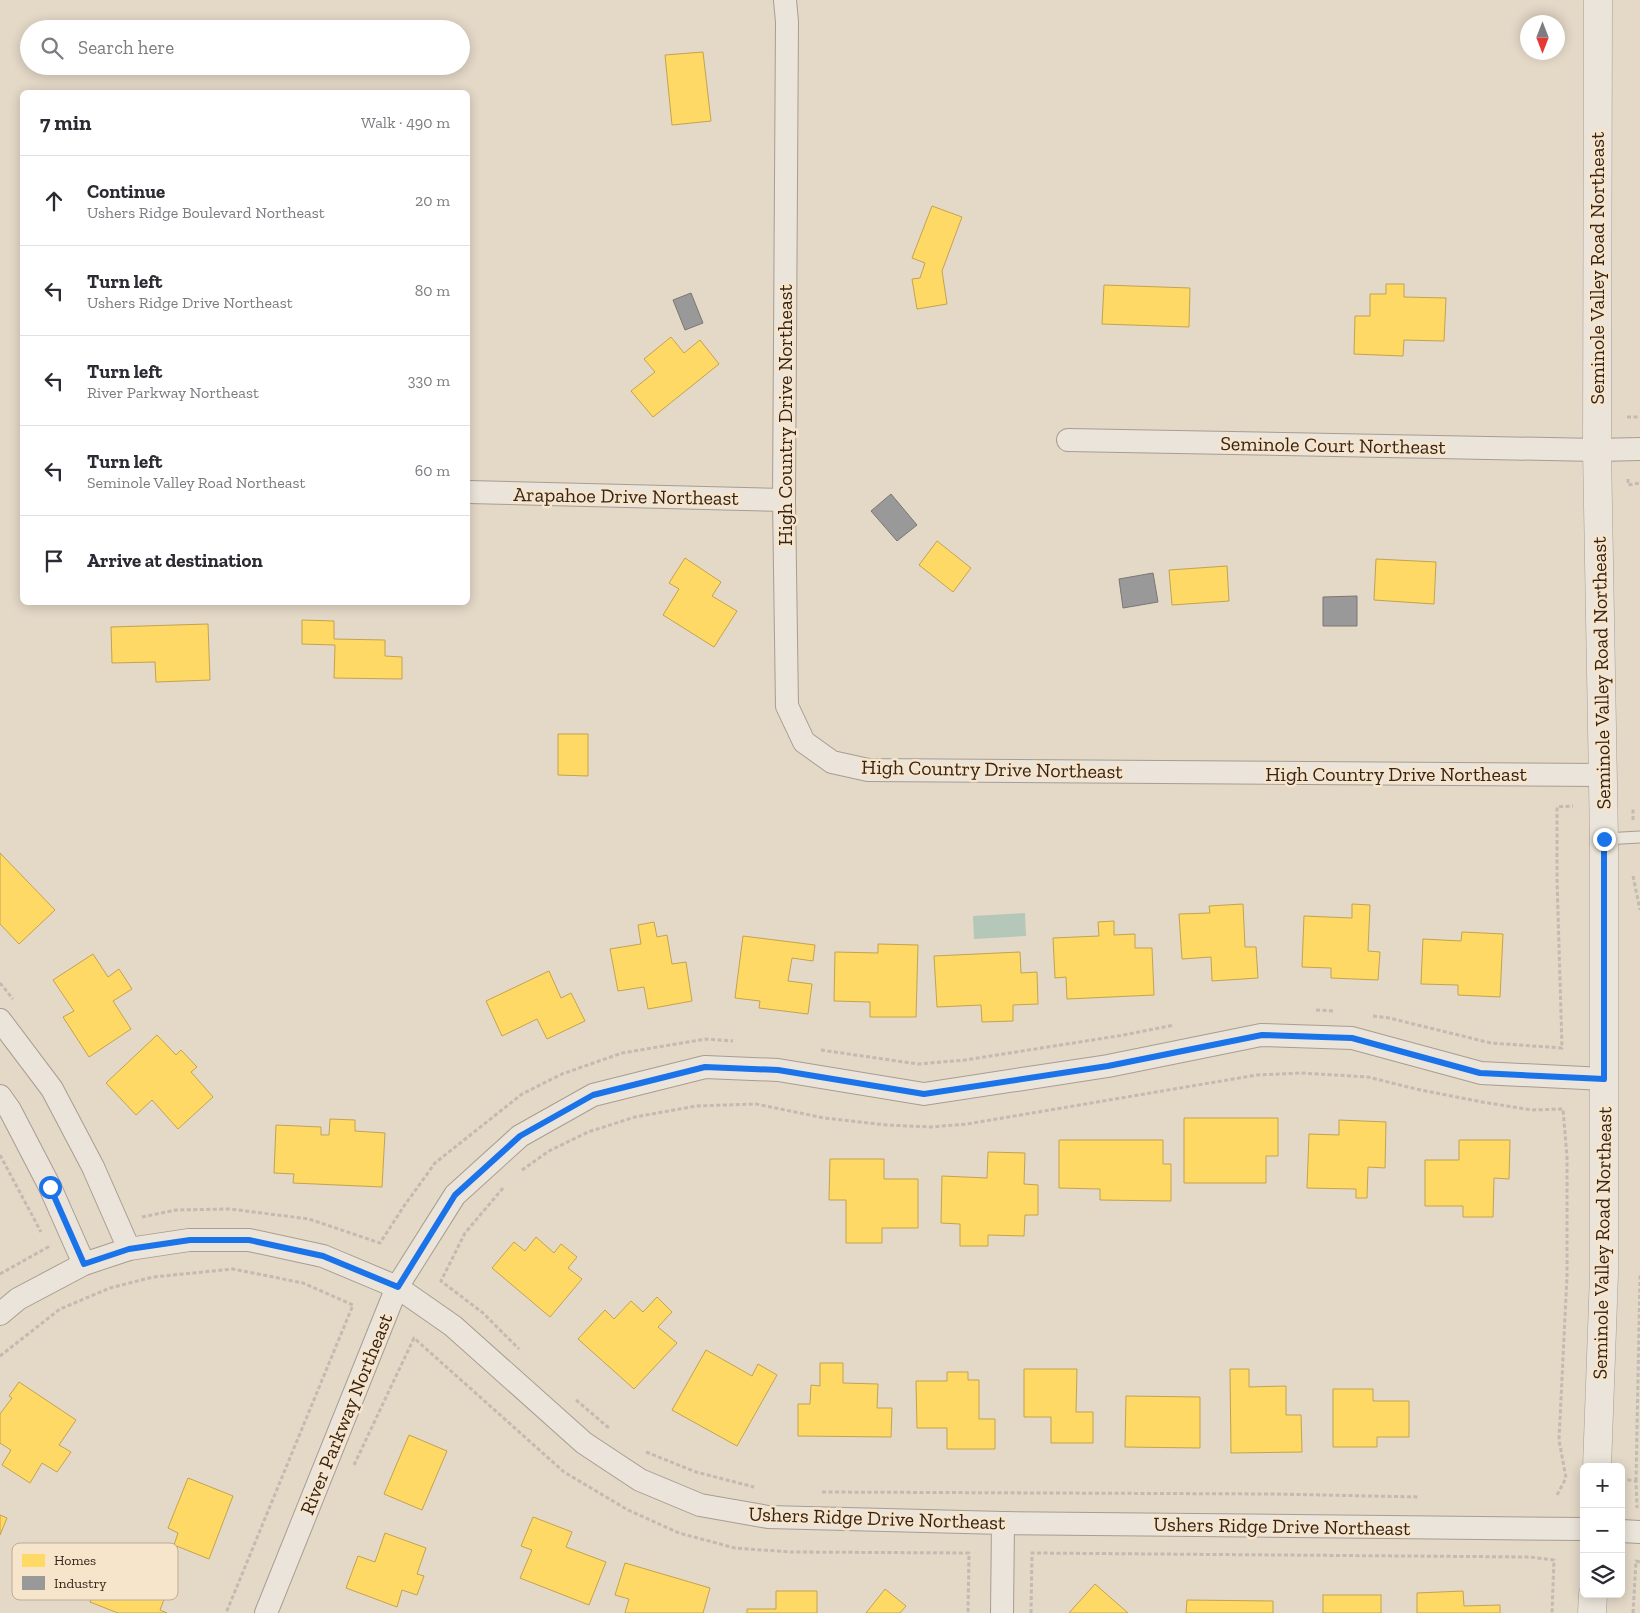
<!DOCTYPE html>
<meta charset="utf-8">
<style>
body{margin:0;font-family:"Zilla Slab",serif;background:#f2f2f3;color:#2b2b33}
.controls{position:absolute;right:15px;bottom:15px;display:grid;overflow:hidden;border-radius:8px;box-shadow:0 2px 12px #0003}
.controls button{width:45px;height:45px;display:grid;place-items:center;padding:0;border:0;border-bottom:1px solid #e1e1e2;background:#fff;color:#2b2b33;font:25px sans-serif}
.compass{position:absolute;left:1520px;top:15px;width:45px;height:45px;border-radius:50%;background:#fff;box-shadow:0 2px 12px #0003;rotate:180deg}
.stop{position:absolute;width:15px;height:15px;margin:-11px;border:4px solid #1a73e8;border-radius:50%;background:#fff}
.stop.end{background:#1a73e8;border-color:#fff;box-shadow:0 1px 5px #0008}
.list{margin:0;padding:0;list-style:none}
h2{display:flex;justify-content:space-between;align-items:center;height:65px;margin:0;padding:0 20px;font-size:21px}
h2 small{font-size:16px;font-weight:400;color:#7c7c81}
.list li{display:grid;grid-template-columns:32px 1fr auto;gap:15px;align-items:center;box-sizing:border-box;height:90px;padding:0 20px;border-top:1px solid #e1e1e2}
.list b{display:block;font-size:19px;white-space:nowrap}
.list p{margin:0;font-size:16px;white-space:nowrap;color:#7c7c81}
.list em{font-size:16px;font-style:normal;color:#7c7c81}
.icon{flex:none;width:28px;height:28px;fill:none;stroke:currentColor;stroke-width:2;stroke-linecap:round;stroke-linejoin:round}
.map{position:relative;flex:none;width:1640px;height:1613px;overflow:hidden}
.search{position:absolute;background:#fff;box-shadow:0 2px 12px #0003;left:20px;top:20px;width:450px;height:55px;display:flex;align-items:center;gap:12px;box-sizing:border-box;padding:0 18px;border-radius:28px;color:#7c7c81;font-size:19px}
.panel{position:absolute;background:#fff;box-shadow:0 2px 12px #0003;left:20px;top:90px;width:450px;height:515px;border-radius:8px}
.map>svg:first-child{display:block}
.water{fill:#b4c7b9}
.homes{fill:#ffd966;stroke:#c3a34f}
.industry{fill:#999;stroke:#7b7673}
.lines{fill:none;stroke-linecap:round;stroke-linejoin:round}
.service-casing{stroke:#a89d91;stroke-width:13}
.minor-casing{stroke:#a89d91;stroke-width:24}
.tertiary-casing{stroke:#a89d91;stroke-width:29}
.path{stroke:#c3bab1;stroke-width:3;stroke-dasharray:4 2.5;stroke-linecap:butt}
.service{stroke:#ebe4da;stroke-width:11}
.minor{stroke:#ebe4da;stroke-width:22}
.tertiary{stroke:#ebe4da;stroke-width:28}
.route{stroke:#1a73e8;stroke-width:6}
.labels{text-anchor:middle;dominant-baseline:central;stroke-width:5;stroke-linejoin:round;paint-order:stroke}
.street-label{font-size:20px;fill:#36241a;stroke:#f7e5cb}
.key{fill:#f7e5cb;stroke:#bdab96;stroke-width:1}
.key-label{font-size:14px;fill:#36241a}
</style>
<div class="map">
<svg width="1640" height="1613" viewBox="0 0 1640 1613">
<rect width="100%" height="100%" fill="#e4d8c7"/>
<polygon class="water" points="1025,913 1026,936 974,939 973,916"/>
<g class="homes">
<polygon points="703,52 711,121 672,125 665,55"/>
<polygon points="932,206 962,217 942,271 947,304 917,309 912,279 920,278 925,263 912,258"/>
<polygon points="1386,284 1404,284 1404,297 1446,298 1444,341 1404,340 1403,356 1354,354 1355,316 1370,316 1370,294 1386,294"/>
<polygon points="1104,285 1190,288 1189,327 1102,324"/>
<polygon points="671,337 684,353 700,340 719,364 653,417 631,391 655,372 644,359"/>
<polygon points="937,541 971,568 953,592 919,565"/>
<polygon points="685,558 721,582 712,596 737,611 714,647 663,615 679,589 669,583"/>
<polygon points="1376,559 1436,562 1434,604 1374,600"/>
<polygon points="1227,566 1229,601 1172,605 1169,570"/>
<polygon points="302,620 334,621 334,639 385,640 385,656 402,657 402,679 334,678 335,645 302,644"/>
<polygon points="208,624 210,680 156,682 155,662 112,663 111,627"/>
<polygon points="558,734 588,734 588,776 558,775"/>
<polygon points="0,853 55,910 19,944 0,924"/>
<polygon points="1243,904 1245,947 1256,947 1258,978 1212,981 1211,957 1182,959 1179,914 1210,913 1209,906"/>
<polygon points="1352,904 1370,905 1368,951 1380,952 1378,980 1331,978 1331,968 1302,967 1304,916 1352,918"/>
<polygon points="1114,921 1114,935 1135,934 1135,948 1152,948 1154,995 1067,999 1066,977 1055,978 1053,938 1099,936 1098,922"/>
<polygon points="654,922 657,937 667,935 672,964 686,962 692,1001 648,1009 644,987 618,991 610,949 641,944 638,925"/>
<polygon points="1462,932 1503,934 1500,997 1458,995 1458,985 1421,984 1423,939 1461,941"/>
<polygon points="743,936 815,945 813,961 792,958 788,981 812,984 808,1014 759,1008 760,1001 735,998"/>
<polygon points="878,944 918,945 916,1017 870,1017 870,1002 834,1001 835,952 878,953"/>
<polygon points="1020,952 1021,973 1037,972 1038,1004 1013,1005 1013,1021 982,1022 981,1005 937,1007 934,956"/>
<polygon points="93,954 108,977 119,969 132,989 113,1001 131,1029 89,1057 63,1017 74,1011 53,980"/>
<polygon points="549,971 561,998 571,993 585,1021 547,1039 537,1019 502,1036 486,1001"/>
<polygon points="157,1035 176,1055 181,1050 197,1067 191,1072 213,1097 178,1129 152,1100 136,1115 106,1083"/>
<polygon points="1184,1118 1278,1118 1278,1156 1266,1156 1266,1183 1184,1183"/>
<polygon points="330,1119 355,1120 355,1131 385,1133 382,1187 293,1183 294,1174 274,1173 276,1125 321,1127 321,1135 329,1135"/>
<polygon points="1339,1120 1386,1122 1385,1168 1368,1167 1367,1198 1356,1198 1356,1189 1307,1188 1309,1134 1339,1135"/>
<polygon points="1059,1140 1163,1140 1163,1164 1171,1164 1171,1201 1100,1200 1100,1189 1059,1188"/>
<polygon points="1459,1140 1510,1140 1509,1179 1494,1178 1493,1217 1463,1217 1463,1206 1425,1206 1425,1160 1459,1160"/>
<polygon points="988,1152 1025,1153 1024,1184 1038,1185 1038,1215 1025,1215 1024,1236 988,1235 988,1246 960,1246 960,1224 941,1223 942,1176 987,1178"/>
<polygon points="830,1159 884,1159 884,1179 918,1179 918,1228 882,1228 882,1243 846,1243 846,1200 829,1200"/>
<polygon points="536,1237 554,1253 561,1244 577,1257 568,1268 582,1279 550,1317 492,1268 514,1242 525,1251"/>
<polygon points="657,1297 672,1312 658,1327 677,1343 634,1389 578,1339 605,1310 614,1319 631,1301 643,1312"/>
<polygon points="706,1350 752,1376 758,1364 777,1375 737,1446 672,1410"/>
<polygon points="820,1363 843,1363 843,1383 878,1384 877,1408 892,1408 891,1437 798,1436 798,1404 810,1404 811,1385 820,1386"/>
<polygon points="1024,1369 1077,1369 1076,1412 1093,1412 1093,1443 1051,1443 1051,1417 1024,1417"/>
<polygon points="1230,1369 1249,1369 1249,1387 1286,1386 1286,1415 1301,1415 1302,1452 1231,1453"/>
<polygon points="947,1372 968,1372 968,1380 979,1380 979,1419 995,1419 995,1449 947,1449 947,1428 917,1428 916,1381 947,1381"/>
<polygon points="19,1382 76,1420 59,1445 71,1452 57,1472 42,1463 30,1483 2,1465 11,1450 0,1443 0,1414 12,1398 9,1396"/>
<polygon points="1333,1389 1373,1389 1373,1401 1409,1401 1409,1437 1377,1437 1377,1447 1333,1447"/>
<polygon points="1126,1396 1200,1397 1200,1448 1125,1447"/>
<polygon points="409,1435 447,1451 422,1510 384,1494"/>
<polygon points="188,1478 233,1496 209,1559 174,1545 178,1533 168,1528"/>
<polygon points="0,1515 7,1518 0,1535"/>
<polygon points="533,1517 572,1532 566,1547 606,1562 589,1605 520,1578 532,1550 521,1546"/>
<polygon points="385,1533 426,1548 417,1574 424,1576 417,1595 402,1590 397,1607 346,1588 358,1556 375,1562"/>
<polygon points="131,1547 177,1565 160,1610 167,1613 118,1613 90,1602 97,1583 114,1590"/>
<polygon points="625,1563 710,1588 703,1613 625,1613 629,1599 615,1595"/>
<polygon points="1095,1584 1128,1613 1069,1613"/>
<polygon points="885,1589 906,1606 900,1613 866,1613"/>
<polygon points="776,1591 817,1591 817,1613 747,1613 747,1609 776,1609"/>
<polygon points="1463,1591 1464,1606 1500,1605 1500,1613 1417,1613 1417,1593"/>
<rect x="1323" y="1595" width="58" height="18"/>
<polygon points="1187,1600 1273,1601 1273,1613 1186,1613"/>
</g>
<g class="industry">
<polygon points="691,293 703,323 685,330 673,300"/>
<polygon points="891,494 917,525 897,541 871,511"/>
<polygon points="1153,573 1158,602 1123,608 1119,579"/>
<polygon points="1357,596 1357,626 1323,626 1323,597"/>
</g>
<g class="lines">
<g class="service-casing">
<polyline id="service" points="1604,839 1640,837"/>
</g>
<g class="minor-casing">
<g id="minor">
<polyline points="785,0 787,22 784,500 787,706 804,742 832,762 868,770 1602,775"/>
<polyline points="1068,440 1597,450 1640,449"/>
<polyline points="468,492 784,500"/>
<polyline points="0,1020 52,1089 93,1167 129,1249"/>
<polyline points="0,1096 10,1110 50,1187 84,1264"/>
<polyline points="0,1314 18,1299 84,1264 129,1249 189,1240 249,1240 323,1256 397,1287 453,1326 584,1443 640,1480 700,1505 768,1517 1003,1523 1584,1529"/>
<polyline points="1621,1531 1640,1532"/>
<polyline points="266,1613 397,1287 455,1195 520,1136 593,1095 705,1067 778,1070 924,1094 1108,1066 1261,1035 1352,1038 1481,1073 1604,1079"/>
<polyline points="1002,1613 1003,1523"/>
</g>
</g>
<g class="tertiary-casing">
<g id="tertiary">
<polyline points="1597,1467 1604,1274 1604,839 1597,450 1598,0"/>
<polyline points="1592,1613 1593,1594"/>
</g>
</g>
<g class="path">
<polyline points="1627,417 1640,417"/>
<polyline points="1628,479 1628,485 1640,483"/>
<polyline points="1633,820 1633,808"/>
<polyline points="1633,876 1640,910"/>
<polyline points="0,983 13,999"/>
<polyline points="1316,1010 1335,1011"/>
<polyline points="1373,1016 1389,1018 1491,1043 1562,1048 1557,879 1557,807 1573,806"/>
<polyline points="821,1050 918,1064 965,1060 1124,1035 1174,1025"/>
<polyline points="0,1155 41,1232"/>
<polyline points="522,1170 549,1151 588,1132 635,1117 696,1106 756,1104 824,1118 887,1125 931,1127 967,1124 1257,1075 1301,1073 1368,1077 1416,1089 1482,1102 1532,1110 1563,1109 1567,1157 1567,1276 1559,1440 1566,1478 1557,1495"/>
<polyline points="503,1188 465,1233 441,1281 483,1313 519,1349"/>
<polyline points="142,1217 176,1210 230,1209 309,1219 380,1243 404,1206 435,1163 522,1094 562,1074 622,1053 706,1039 733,1041"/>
<polyline points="0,1274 48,1247 47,1244"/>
<polyline points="0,1356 60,1309 110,1288 153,1277 233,1269 303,1283 353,1305 226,1613"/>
<polyline points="576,1400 609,1428"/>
<polyline points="646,1452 696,1472 754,1487"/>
<polyline points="354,1465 414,1338 564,1472 628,1510 679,1533 735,1548 790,1552 969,1553 968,1613"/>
<polyline points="1621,1479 1636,1481 1637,1508"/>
<polyline points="1636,1481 1640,1275"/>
<polyline points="822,1492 1274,1494 1420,1497"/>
<polyline points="1031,1613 1032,1553 1530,1557 1554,1560 1552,1613"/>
<polyline points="1633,1613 1636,1561 1640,1562"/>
</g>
<use href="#service" class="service"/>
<use href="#minor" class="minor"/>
<use href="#tertiary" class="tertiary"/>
</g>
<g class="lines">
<polyline class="route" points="50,1187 84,1264 129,1249 190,1240 249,1240 323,1256 398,1287 455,1195 520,1136 593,1095 705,1067 778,1070 924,1094 1108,1066 1262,1035 1352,1038 1480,1073 1604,1079 1604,839"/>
</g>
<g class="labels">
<g class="street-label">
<text transform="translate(1597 268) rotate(-90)">Seminole Valley Road Northeast</text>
<text transform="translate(785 415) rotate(-90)">High Country Drive Northeast</text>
<text transform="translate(1333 445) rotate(1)">Seminole Court Northeast</text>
<text transform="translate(626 496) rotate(1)">Arapahoe Drive Northeast</text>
<text transform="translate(1601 673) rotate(-91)">Seminole Valley Road Northeast</text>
<text transform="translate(992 769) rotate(1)">High Country Drive Northeast</text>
<text x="1396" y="774">High Country Drive Northeast</text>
<text transform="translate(1602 1243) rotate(-89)">Seminole Valley Road Northeast</text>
<text transform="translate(346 1414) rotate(-68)">River Parkway Northeast</text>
<text transform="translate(877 1518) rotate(2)">Ushers Ridge Drive Northeast</text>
<text transform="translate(1282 1526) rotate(1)">Ushers Ridge Drive Northeast</text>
</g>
</g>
<rect x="12" y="1543" width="166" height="57" rx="8" class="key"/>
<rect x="22" y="1554" width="23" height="13" fill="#ffd966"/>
<rect x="22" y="1576" width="23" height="14" fill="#999"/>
<g class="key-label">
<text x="54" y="1565">Homes</text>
<text x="54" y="1588">Industry</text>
</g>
</svg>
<div class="controls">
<button>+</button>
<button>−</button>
<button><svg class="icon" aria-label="layers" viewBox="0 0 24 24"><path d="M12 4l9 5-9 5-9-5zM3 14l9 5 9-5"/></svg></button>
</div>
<svg class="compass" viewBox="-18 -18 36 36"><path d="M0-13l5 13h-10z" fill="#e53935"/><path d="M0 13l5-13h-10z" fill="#7c7c81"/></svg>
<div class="stop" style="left:50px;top:1187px"></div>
<div class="stop end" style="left:1604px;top:839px"></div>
<div class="search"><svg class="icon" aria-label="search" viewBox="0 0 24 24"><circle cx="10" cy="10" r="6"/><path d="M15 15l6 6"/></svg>Search here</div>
<section class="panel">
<h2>7 min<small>Walk · 490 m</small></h2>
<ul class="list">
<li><svg class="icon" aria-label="ahead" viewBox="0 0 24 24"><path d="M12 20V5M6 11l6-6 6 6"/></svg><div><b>Continue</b><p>Ushers Ridge Boulevard Northeast</p></div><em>20 m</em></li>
<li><svg class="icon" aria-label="left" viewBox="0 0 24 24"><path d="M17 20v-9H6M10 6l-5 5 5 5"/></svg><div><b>Turn left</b><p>Ushers Ridge Drive Northeast</p></div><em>80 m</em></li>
<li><svg class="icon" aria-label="left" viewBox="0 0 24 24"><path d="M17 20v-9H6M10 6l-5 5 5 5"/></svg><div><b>Turn left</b><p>River Parkway Northeast</p></div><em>330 m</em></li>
<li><svg class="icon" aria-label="left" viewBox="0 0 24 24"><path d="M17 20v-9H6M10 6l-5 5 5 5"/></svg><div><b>Turn left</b><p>Seminole Valley Road Northeast</p></div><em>60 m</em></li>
<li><svg class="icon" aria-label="arrive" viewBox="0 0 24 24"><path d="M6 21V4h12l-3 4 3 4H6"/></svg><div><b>Arrive at destination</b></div></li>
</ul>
</section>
</div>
